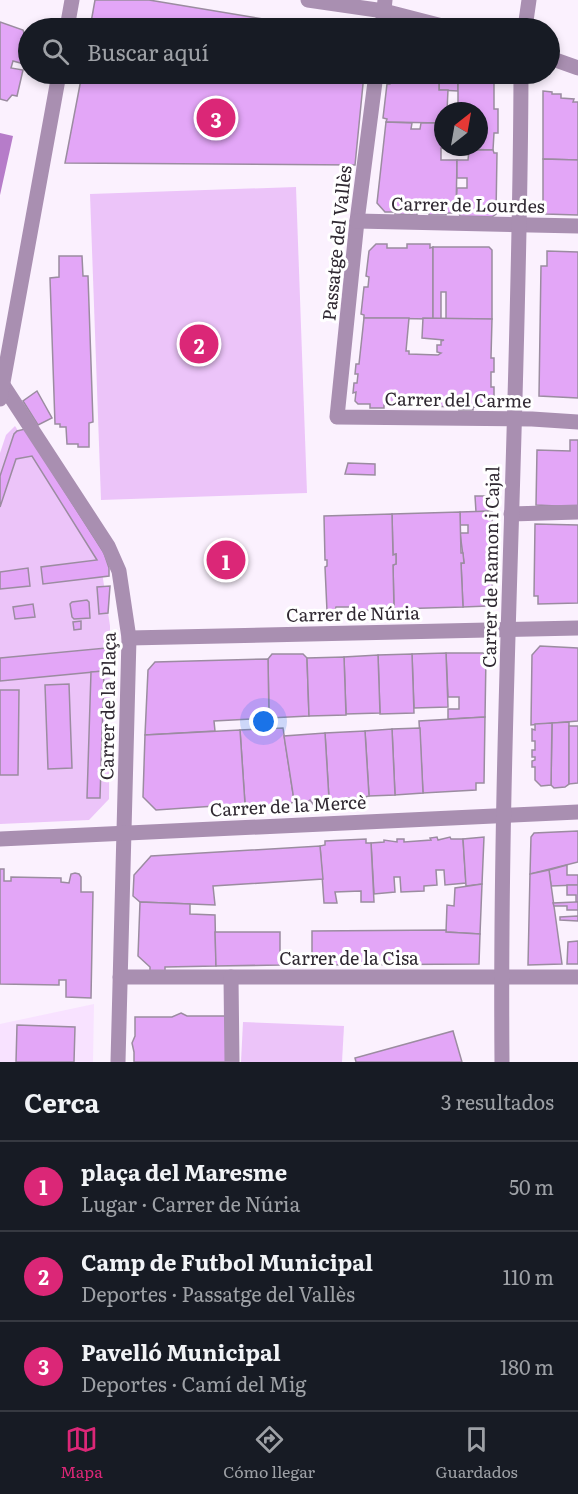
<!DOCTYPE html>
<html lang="es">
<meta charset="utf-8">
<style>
body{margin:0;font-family:Literata,serif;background:#20242c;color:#f1f3f6}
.compass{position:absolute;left:434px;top:102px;width:54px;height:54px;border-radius:50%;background:#171b24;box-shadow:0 3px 9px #0003;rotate:31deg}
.you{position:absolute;left:264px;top:722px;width:21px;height:21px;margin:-15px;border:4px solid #fff;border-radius:50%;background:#1a73e8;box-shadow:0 0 0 9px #1a73e833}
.badge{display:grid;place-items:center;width:39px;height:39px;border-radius:50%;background:#db2777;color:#fff;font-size:20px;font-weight:700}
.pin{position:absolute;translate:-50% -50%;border:3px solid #fff;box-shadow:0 2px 6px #0006}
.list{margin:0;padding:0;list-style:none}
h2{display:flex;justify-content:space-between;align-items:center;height:78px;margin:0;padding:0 24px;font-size:26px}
h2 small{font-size:20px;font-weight:400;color:#9ea1a6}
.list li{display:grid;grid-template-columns:39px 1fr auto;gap:18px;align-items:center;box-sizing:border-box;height:90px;padding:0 24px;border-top:2px solid #363941}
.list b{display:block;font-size:22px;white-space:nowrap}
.list p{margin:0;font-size:20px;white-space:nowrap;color:#9ea1a6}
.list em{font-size:20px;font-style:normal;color:#9ea1a6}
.icon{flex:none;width:33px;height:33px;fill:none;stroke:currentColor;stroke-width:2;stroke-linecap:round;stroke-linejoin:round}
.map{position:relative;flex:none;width:578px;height:1062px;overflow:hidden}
.search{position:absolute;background:#171b24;box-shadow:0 3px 9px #0003;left:18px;right:18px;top:18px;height:66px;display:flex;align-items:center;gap:15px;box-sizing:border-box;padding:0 21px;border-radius:33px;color:#9ea1a6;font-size:22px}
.sheet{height:348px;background:#171b24}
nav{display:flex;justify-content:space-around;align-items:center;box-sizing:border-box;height:84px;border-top:2px solid #363941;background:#171b24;font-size:16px;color:#9ea1a6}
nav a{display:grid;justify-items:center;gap:3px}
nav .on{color:#db2777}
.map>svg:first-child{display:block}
.built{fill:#f8e2ff}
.green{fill:#ecc4f9}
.water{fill:#b67cc9}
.building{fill:#e3a6f7;stroke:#9b8ca0;stroke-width:1.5}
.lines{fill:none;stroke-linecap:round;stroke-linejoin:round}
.minor{stroke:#a98fb1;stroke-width:15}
.labels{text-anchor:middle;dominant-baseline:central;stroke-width:6;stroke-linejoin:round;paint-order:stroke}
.street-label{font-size:18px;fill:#302932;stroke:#fff}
</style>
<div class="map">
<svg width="578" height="1062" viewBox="0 0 578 1062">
<rect width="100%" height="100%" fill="#fbf1fe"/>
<polygon class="built" points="94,1004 93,1062 0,1062 0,1024"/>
<g class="green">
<polygon points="296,187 307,493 101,500 90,194"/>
<polygon points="15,426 101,565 110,626 109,799 89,820 0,824 0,453 6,435"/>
<polygon points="243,1022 344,1026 342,1062 241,1062"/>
</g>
<polygon class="water" points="0,133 13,136 0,195"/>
<g class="building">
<polygon points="95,0 149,0 318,28 90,28"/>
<polygon points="0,22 23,30 25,36 28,38 24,64 13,61 11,68 23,70 17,96 12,95 7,101 0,99"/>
<polygon points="82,74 364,74 355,165 65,163"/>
<polygon points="392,74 417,74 417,81 391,81"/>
<polygon points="430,74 458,74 458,91 439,90 439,81 430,81"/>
<polygon points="458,74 494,74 494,109 498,109 498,133 494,133 493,150 462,149 462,147 479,147 479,111 458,111"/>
<polygon points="391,81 439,81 439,90 448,90 447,111 443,111 443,123 386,122 387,119 383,118 387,84 390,84"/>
<polygon points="543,91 552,92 552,94 561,94 561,98 574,99 573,102 578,102 578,160 543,159"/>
<polygon points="386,122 412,123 411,129 420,129 421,123 442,123 441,139 443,139 443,147 457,147 441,148 441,160 457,160 456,213 446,213 446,215 429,215 429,213 417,212 417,215 395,214 396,212 385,212 377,203"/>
<polygon points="469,150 493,150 494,153 497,153 496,214 492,217 460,216 459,213 456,213 457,188 467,188 467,178 457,178 457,160 468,160"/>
<polygon points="543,159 578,160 578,215 545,214 543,212"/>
<polygon points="376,244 387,244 387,248 407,248 407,244 430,244 430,248 433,247 433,319 364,318 364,315 361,314 364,287 368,287 369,277 366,276 369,251"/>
<polygon points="433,247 489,247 492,250 492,319 446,320 446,292 441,292 441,320 433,319"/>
<polygon points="547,251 578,252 578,398 539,396 541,266 547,266"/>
<polygon points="59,256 82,256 83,276 88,276 93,422 89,423 89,447 78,447 78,444 67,444 66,427 60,427 60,424 55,424 50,278 59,277"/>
<polygon points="364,318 409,318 406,351 409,351 409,354 438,355 441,353 437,352 437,345 441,345 441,341 444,340 422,338 423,318 492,319 491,358 494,358 494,372 491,372 491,387 494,387 494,397 491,397 491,408 473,407 473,410 459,410 460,407 384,405 384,408 370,408 370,404 358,404 355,401 356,392 353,393 354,383 357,383 358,374 355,374 356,364 359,364"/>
<polygon points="37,391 52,418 38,425 23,401"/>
<polygon points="25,429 104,553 109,568 109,576 43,584 41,567 97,560 32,456 16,459 0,507 0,476 14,434 17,431"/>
<polygon points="570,440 578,440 578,507 536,505 537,450 570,451"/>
<polygon points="348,463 375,464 375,475 345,474"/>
<polygon points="475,496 489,496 489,511 476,512"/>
<polygon points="492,511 492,579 489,579 489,582 492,582 492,589 489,589 488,606 463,607 461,563 464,563 460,533 468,533 468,525 460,525 460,512"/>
<polygon points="460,512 461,553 463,553 464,563 461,563 463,607 394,609 393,565 396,564 396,554 393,555 392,514"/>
<polygon points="392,514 393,555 396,554 396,564 393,565 394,609 384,610 384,606 369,607 369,610 352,611 352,607 336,607 335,610 327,611 325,567 327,566 327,560 325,560 324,516"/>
<polygon points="535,524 578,525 578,603 538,604 538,596 534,596"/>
<polygon points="28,568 30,586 0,589 0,572"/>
<polygon points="110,586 108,613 99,614 97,587"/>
<polygon points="87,600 89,602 90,618 74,619 72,617 70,604 72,602"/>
<polygon points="33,604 35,617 15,619 13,607"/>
<polygon points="81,621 81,629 74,630 73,622"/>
<polygon points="540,646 578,648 578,721 531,725 532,655"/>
<polygon points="106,648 104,671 0,681 0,658"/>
<polygon points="446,653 483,653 486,656 485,717 448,719 448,709 459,709 459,697 448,697"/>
<polygon points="446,653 448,707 414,708 412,654"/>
<polygon points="272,654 303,654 307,658 309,716 269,718 268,659"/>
<polygon points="412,654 414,713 380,714 378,655"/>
<polygon points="378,655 380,713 346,714 344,657"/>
<polygon points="344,657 346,715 309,716 307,658"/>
<polygon points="268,659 269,718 214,721 215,731 145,735 148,670 155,662"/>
<polygon points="104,671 100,798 87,798 91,672"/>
<polygon points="69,684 72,768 48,769 45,685"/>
<polygon points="0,690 19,690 18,775 0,775"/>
<polygon points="485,717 484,783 476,783 476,790 423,793 419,721"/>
<polygon points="569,722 569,784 565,787 554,788 551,785 552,723"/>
<polygon points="552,723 551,785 541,786 535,780 535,767 532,767 532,761 535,760 535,757 532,757 532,750 535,750 535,741 532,741 532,729 535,730 535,724"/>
<polygon points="569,726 578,726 578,783 569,784"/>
<polygon points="283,728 294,800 291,804 249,807 245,804 240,730"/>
<polygon points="420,728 423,793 395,795 392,729"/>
<polygon points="392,729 395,795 369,796 365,731"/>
<polygon points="240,730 245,804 156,810 143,797 145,735"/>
<polygon points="365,731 369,796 365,797 366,799 352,800 352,798 345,798 345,801 331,801 329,799 325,733"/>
<polygon points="325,733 329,799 317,800 313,804 310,800 305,804 303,801 294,800 284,736"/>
<polygon points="578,831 578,862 530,874 531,837 534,833"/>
<polygon points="437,837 438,840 450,837 451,839 463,839 466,883 445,885 444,870 436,870 437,885 424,886 424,891 401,892 400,877 394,877 395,892 374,894 371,843 384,842 384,840 397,842 397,839 404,839 404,842 431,840 430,838"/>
<polygon points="484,837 482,884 466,886 463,839"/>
<polygon points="366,839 366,843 371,843 374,902 361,902 361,891 335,892 337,903 324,903 320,846 325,845 325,841"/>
<polygon points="320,846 323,879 213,886 215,905 140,902 133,896 134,875 151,856"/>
<polygon points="567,865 567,875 578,875 578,885 551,886 549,870"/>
<polygon points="0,869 4,869 4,881 11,881 11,877 61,878 61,882 69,883 71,874 75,873 79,874 81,877 81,892 93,892 91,998 66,997 66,980 59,980 59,985 0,984"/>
<polygon points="549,870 562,964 528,965 530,874"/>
<polygon points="482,884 480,934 446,932 447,905 454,906 455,888"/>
<polygon points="567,885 578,885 578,902 576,902 576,895 567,895"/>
<polygon points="140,902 190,904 190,914 215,915 216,966 165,967 165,971 150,972 150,967 138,956"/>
<polygon points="576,902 578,902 578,916 578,910 567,910 567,906 554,906 553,903"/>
<polygon points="578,916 578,921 560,920 560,917"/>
<polygon points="446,930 446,932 480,934 479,964 312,965 312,931"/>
<polygon points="215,932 280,932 280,965 216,966"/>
<polygon points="578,941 578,964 567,964 568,942"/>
<polygon points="181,1013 187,1016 226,1016 227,1062 134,1062 134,1052 132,1043 135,1036 135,1017 172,1017"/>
<polygon points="17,1025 75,1027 74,1062 16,1062"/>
<polygon points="453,1031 462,1062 356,1062 355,1058"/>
</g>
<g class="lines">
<g class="minor">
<polyline points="308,0 384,11 450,28"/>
<polyline points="67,28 72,0"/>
<polyline points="382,28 385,0"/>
<polyline points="525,28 529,0"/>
<polyline points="550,58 578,68"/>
<polyline points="376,74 357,221 337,417 532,419 578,422"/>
<polyline points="357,221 578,226"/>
<polyline points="3,385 108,546 119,571 129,638 118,1062"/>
<polyline points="0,399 59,74"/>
<polyline points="511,514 578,512"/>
<polyline points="129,638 578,628"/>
<polyline points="0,839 578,812"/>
<polyline points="120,977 578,977"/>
<polyline points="231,977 232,1062"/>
<path d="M 502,1062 C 499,732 520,403 521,74"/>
</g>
</g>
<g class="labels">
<g class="street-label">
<text transform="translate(468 204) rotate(1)">Carrer de Lourdes</text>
<text transform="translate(336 243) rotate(-84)">Passatge del Vallès</text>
<text transform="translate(458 399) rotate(1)">Carrer del Carme</text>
<text transform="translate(490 567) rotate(-89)">Carrer de Ramon i Cajal</text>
<text transform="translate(353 613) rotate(-1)">Carrer de Núria</text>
<text transform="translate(107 706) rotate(-89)">Carrer de la Plaça</text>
<text transform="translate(288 805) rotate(-3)">Carrer de la Mercè</text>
<text x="349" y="957">Carrer de la Cisa</text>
</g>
</g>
</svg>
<svg class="compass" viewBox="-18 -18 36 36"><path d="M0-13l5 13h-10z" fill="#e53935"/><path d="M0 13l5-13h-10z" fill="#9ea1a6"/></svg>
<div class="you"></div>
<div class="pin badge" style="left:226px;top:560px">1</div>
<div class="pin badge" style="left:199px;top:344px">2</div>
<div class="pin badge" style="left:216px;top:118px">3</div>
<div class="search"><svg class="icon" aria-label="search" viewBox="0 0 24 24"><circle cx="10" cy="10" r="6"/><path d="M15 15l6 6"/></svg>Buscar aquí</div>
</div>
<section class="sheet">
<h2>Cerca<small>3 resultados</small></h2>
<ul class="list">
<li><span class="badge">1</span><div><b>plaça del Maresme</b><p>Lugar · Carrer de Núria</p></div><em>50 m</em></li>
<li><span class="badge">2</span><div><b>Camp de Futbol Municipal</b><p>Deportes · Passatge del Vallès</p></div><em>110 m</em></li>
<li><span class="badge">3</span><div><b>Pavelló Municipal</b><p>Deportes · Camí del Mig</p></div><em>180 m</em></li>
</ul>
</section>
<nav>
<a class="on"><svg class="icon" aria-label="map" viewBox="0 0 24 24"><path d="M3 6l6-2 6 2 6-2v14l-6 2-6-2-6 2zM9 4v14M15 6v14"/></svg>Mapa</a>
<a><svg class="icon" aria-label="directions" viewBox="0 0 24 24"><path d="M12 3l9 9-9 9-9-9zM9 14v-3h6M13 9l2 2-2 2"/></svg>Cómo llegar</a>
<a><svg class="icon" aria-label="saved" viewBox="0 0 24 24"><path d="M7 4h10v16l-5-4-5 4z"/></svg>Guardados</a>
</nav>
